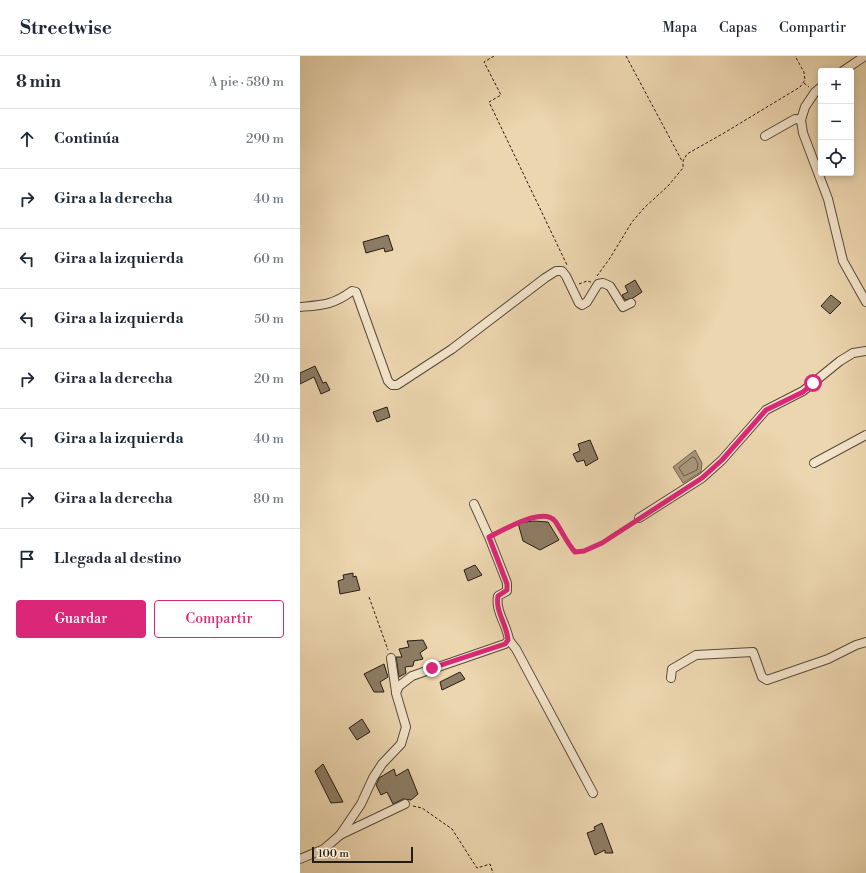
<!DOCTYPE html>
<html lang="es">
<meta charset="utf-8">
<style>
body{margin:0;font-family:"Libre Bodoni",serif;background:#f6f6f7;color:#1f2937}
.controls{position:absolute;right:12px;top:12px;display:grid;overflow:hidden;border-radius:4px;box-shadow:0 2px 6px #0003}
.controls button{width:36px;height:36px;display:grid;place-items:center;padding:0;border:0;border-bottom:1px solid #e0e1e3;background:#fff;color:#1f2937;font:20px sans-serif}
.scale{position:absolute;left:12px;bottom:10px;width:101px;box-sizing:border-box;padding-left:4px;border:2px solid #271c14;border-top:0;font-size:11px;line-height:14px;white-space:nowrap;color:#271c14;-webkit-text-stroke:3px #f3e4cb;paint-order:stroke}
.stop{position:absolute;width:12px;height:12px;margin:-9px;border:3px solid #db2777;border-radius:50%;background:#fff}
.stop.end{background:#db2777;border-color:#fff;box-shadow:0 1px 4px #0008}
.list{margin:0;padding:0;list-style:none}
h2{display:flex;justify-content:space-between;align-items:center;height:52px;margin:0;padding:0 16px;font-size:17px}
h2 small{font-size:13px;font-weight:400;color:#747a83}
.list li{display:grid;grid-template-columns:26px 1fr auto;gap:12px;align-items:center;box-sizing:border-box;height:60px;padding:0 16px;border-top:1px solid #e0e1e3}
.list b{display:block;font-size:15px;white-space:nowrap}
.list em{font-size:13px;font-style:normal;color:#747a83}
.actions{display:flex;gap:8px;padding:12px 16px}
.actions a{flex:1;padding:9px 0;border:1px solid #db2777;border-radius:4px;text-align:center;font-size:14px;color:#db2777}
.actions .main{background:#db2777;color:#fff}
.icon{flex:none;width:22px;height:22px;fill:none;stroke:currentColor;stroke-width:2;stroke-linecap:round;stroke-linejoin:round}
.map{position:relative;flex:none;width:566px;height:817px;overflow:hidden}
header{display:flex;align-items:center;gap:24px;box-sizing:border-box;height:56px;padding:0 20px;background:#fff;border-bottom:1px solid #e0e1e3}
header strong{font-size:19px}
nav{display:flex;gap:22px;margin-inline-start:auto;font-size:14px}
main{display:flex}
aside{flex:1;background:#fff}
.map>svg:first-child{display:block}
.water{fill:#a9977a;stroke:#756651}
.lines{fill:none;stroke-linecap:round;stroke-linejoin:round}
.shore{stroke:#685a47;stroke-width:1}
.building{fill:#8d7d65;stroke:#271c14}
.minor-casing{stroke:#584a3b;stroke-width:10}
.path{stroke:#271c14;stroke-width:1;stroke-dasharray:3 2;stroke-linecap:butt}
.minor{stroke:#f3e4cb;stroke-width:8}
.route{stroke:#db2777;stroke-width:5}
</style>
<header>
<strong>Streetwise</strong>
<nav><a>Mapa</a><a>Capas</a><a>Compartir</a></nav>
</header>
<main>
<aside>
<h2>8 min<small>A pie · 580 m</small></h2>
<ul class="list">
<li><svg class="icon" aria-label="ahead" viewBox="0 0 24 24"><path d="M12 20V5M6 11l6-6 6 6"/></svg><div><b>Continúa</b></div><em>290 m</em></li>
<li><svg class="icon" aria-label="right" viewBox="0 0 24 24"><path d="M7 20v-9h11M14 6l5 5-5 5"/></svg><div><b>Gira a la derecha</b></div><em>40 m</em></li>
<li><svg class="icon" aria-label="left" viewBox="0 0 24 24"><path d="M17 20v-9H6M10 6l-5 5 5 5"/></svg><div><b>Gira a la izquierda</b></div><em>60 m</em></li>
<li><svg class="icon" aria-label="left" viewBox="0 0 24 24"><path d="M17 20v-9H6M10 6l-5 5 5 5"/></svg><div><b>Gira a la izquierda</b></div><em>50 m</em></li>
<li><svg class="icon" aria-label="right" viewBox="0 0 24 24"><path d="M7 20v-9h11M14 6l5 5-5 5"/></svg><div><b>Gira a la derecha</b></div><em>20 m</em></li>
<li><svg class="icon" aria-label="left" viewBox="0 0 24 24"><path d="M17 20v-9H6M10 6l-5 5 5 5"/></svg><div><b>Gira a la izquierda</b></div><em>40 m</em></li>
<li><svg class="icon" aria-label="right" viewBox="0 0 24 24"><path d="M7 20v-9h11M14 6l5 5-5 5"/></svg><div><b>Gira a la derecha</b></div><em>80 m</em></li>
<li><svg class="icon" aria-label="arrive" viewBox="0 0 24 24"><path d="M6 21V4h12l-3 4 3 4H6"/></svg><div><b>Llegada al destino</b></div></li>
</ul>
<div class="actions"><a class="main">Guardar</a><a>Compartir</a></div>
</aside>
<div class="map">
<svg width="566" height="817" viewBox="0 0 566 817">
<rect width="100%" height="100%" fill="#ecd6af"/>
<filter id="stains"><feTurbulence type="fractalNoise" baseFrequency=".005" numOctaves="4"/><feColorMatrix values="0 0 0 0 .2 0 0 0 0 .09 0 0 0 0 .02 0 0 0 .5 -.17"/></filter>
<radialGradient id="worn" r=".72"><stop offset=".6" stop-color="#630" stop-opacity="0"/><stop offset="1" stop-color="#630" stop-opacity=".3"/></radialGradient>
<polygon class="water" points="395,394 402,407 401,416 383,427 373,411"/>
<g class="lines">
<polygon class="shore" points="393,401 395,402 398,408 397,414 384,420 379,412"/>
</g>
<g class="building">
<polygon points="88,179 93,194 85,196 84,192 66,197 63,186"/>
<polygon points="335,224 342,236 333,242 325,244 322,239 328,236 325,230"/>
<polygon points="531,239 541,247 530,258 521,250"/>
<polygon points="15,310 23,327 26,326 30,334 21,338 14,321 0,328 0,317"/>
<polygon points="87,351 90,361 77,366 73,356"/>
<polygon points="290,384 298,403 286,410 284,404 277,406 273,398 280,395 278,388"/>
<polygon points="234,465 248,466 259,484 240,494 223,485 218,467"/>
<polygon points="175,509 182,519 168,525 164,514"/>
<polygon points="53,517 53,521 56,520 60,534 40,538 38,525 44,523 43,519"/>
<polygon points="123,584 127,592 120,597 123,603 114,605 113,610 105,611 106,617 99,621 96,601 102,601 99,593 109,591 107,585"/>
<polygon points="84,608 88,621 80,626 84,636 74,636 64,618"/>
<polygon points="160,616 165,623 142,634 140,626"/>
<polygon points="62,663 70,676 57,684 49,672"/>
<polygon points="23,708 43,746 31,747 15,715"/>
<polygon points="94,713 96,720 108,713 118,738 111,744 103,743 93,748 87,736 81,739 76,729 78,725 79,722"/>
<polygon points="302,767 313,797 305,797 305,794 295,799 287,777 295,774 294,771"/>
</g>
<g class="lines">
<g class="minor-casing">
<g id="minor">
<polyline points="543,15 565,0"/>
<polyline points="521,31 515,36 505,51 501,64 503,77 528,143 543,205 566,246"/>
<polyline points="465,80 495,63 501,64"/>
<path d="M 0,251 C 23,249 33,249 52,235 L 56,236 L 88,325 L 92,329 L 97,329 L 152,293 L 245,222 L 256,215 L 262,215 L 266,220 L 279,247 L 282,249 L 287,246 L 298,228 L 303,227 L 310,230 L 323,251 L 331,247"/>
<polyline points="514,407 566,379"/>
<polyline points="339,462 402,422 422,404 466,354 503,335 540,305 553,297 566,295"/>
<polyline points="209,584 216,593 293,737"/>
<polyline points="91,602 96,636"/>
<polyline points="371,622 372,613 396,599 453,596 462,621 467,624 528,603 556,589 566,586"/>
<path d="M 105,748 L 40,779 L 61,748 L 73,722 L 82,708 L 101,688 L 106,671 L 96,637 L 99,630 L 112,620 L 205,588 L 209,584 C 207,569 195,555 198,540 L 207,535 L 207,527 L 189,481 L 174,448"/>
<polyline points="0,803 24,793 40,779"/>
</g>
</g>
<g class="path">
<polyline points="194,0 184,6 201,39 189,46 267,209"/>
<polyline points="326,0 382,105"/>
<polyline points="504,27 509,31"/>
<polyline points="297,220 310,202 332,166 344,152 368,130 383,112 383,105 387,98 424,77 500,31 505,24 504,16 495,0"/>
<polyline points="279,228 287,225 291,226"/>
<path d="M 196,477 L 231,461 L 248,461 L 254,464 L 267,488 L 275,496 C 297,493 315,479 333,466"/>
<polyline points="69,541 88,594"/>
<polyline points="113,750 122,752 152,773 177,812 190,808 193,817"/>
</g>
<use href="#minor" class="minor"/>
</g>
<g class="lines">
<path class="route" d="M 132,612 L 205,588 L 208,584 C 207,569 195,555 198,540 L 207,534 L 207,528 L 189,481 C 202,475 243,450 255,465 C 262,475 267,487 275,496 L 284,495 L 302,487 L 402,422 L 422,404 L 466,354 L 503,336 L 513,327"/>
</g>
<rect width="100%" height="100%" filter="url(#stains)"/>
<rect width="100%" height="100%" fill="url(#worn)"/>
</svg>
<div class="controls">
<button>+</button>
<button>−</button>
<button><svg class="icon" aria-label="locate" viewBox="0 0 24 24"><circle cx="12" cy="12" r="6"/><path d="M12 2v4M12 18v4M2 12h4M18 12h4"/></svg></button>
</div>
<div class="scale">100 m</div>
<div class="stop" style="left:513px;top:327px"></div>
<div class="stop end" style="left:132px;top:612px"></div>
</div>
</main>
